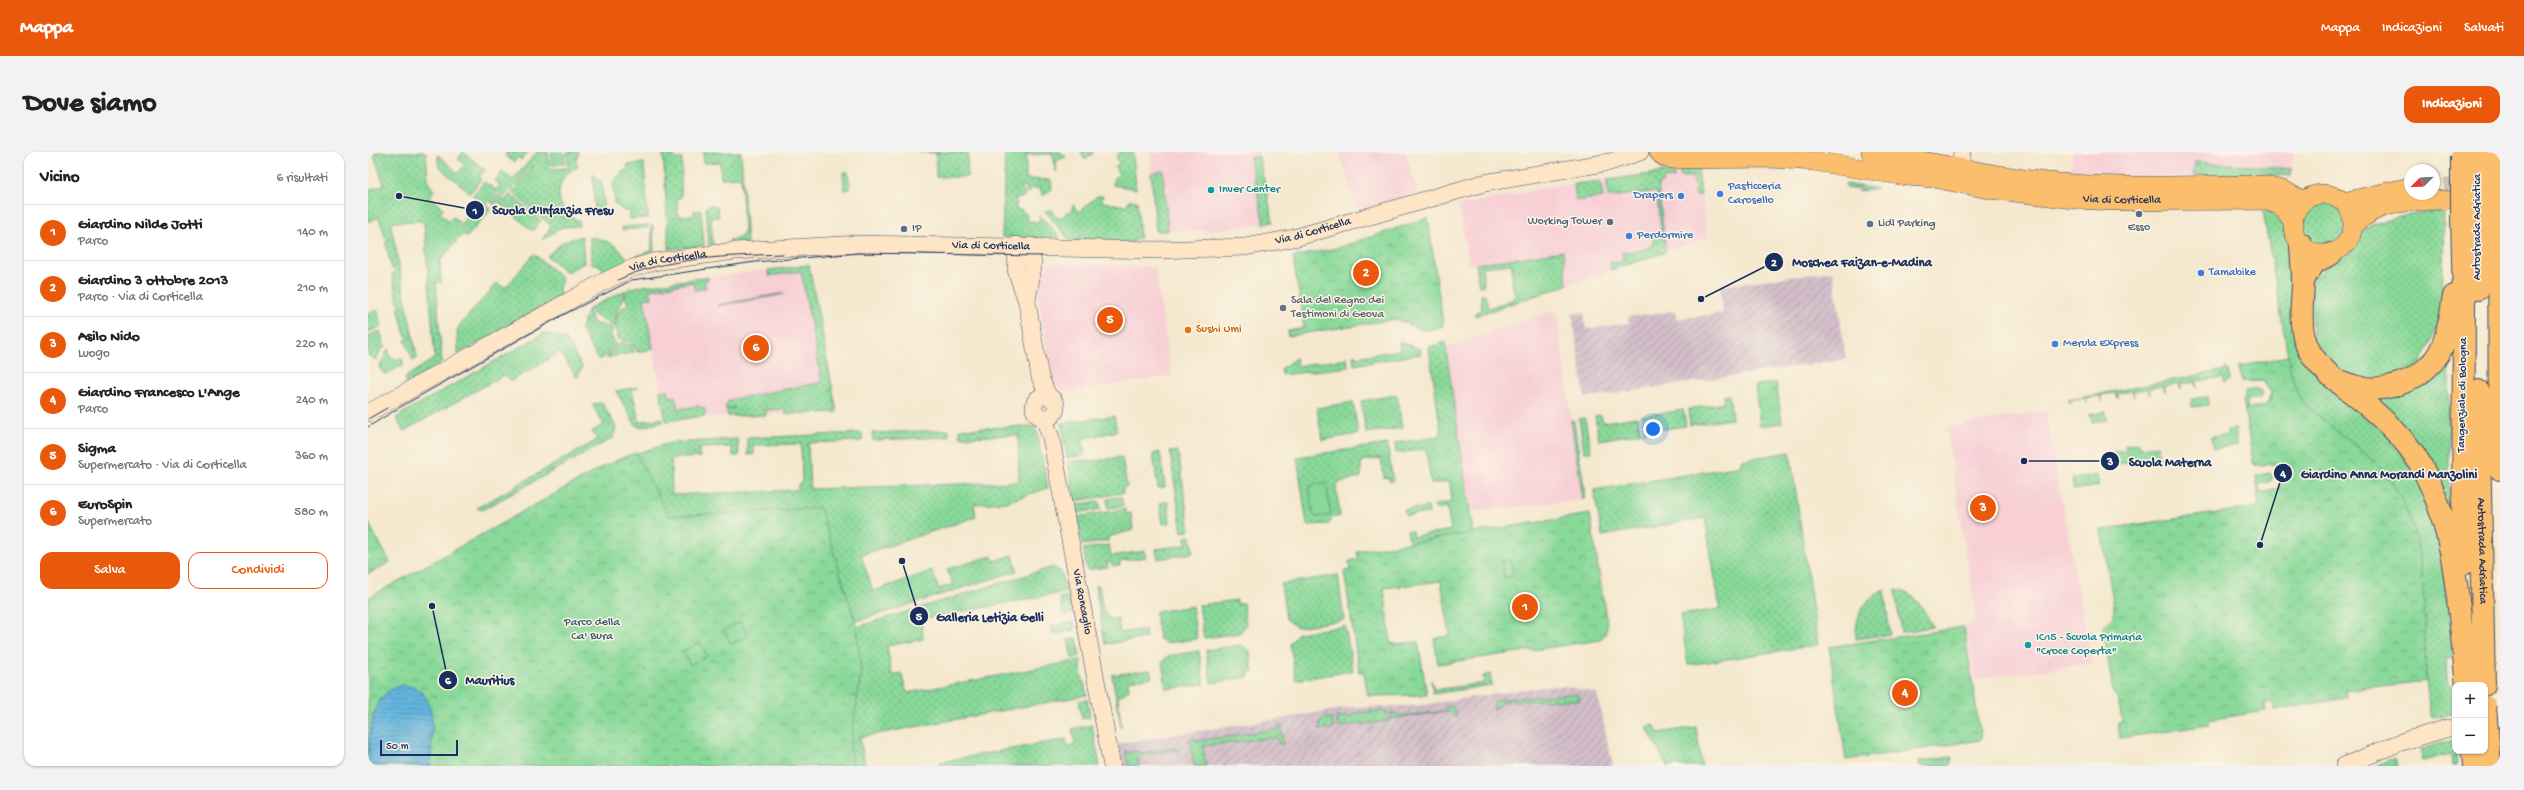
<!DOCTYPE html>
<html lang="it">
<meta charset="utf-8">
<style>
body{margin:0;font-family:"Gochi Hand",sans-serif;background:#f2f2f2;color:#222}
.controls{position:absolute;right:12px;bottom:12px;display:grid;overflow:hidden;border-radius:8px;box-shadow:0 1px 3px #0004}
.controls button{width:36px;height:36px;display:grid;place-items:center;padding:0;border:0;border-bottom:1px solid #e0e0e0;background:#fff;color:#222;font:20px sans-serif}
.compass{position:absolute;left:2036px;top:12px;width:36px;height:36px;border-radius:50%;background:#fff;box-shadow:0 1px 3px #0004;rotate:246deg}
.scale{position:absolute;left:12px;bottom:10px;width:78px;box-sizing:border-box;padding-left:4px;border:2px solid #1b2f5e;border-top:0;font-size:11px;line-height:14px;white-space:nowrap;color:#1b2f5e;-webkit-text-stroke:3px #fcf5e5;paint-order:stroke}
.you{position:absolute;left:1285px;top:277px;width:14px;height:14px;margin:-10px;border:3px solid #fff;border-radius:50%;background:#1a73e8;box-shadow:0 0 0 6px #1a73e833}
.badge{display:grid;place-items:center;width:26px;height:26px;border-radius:50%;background:#ea580c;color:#fff;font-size:13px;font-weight:700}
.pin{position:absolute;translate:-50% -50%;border:2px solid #fff;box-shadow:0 1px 4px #0006}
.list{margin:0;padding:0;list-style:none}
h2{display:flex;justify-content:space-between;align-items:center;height:52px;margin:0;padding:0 16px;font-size:17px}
h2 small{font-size:13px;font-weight:400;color:#767676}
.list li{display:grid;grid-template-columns:26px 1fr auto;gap:12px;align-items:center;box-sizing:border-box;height:56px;padding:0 16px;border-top:1px solid #e0e0e0}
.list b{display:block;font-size:15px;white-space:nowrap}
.list p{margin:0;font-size:13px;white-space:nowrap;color:#767676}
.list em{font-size:13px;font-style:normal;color:#767676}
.actions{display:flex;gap:8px;padding:12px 16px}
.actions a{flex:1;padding:9px 0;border:1px solid #ea580c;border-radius:12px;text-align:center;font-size:14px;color:#ea580c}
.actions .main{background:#ea580c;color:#fff}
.map{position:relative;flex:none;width:2132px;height:614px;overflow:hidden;border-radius:12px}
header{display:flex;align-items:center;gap:24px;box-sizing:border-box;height:56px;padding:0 20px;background:#ea580c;color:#fff}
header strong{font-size:19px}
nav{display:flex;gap:22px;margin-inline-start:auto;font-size:14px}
.intro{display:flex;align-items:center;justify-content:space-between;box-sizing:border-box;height:96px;padding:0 24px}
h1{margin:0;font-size:28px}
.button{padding:10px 18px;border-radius:12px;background:#ea580c;color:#fff;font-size:14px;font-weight:700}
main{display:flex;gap:24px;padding:0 24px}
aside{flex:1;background:#fff;border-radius:12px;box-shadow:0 1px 3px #0004}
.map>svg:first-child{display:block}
.built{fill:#f7cfd5}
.industrial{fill:url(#industrial-furrows)}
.grass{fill:url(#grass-dots);stroke:#52847c}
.park{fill:url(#park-crowns);stroke:#52847c}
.pitch{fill:#89d999;stroke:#52847c}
.water{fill:url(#water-rules);stroke:#3f729e}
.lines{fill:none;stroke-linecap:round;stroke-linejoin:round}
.primary-tunnel{stroke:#c9c3b8;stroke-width:19;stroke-dasharray:19 10;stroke-linecap:butt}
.secondary-casing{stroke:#3c4b6f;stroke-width:18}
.primary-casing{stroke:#3c4b6f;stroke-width:20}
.highway-casing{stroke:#3c4b6f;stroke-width:24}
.secondary{stroke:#fde5c5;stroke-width:17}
.primary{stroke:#fabe6d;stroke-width:19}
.highway{stroke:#fabe6d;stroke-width:22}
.tram{stroke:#1b2f5e;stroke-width:1}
.highway-bridge-casing{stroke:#3c4b6f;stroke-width:24;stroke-linecap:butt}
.highway-bridge{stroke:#fabe6d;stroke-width:22}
.culture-dot{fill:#0f9aa8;stroke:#fcf5e5;stroke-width:1.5}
.shop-dot{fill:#3f7fe0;stroke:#fcf5e5;stroke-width:1.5}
.service-dot{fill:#5c6f8a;stroke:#fcf5e5;stroke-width:1.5}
.worship-dot{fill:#6b7280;stroke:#fcf5e5;stroke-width:1.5}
.food-dot{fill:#e8710a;stroke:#fcf5e5;stroke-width:1.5}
.labels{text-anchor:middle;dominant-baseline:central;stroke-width:3;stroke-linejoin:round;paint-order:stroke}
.shop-label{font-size:12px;fill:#366cbe;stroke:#fcf5e5;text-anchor:start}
.culture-label{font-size:12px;fill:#0d838f;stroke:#fcf5e5;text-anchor:start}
.street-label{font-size:12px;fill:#1b2f5e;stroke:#fcf5e5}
.service-label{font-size:12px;fill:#4e5e75;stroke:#fcf5e5;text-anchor:start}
.worship-label{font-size:12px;fill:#5b616d;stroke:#fcf5e5;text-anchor:start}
.food-label{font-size:12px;fill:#c56008;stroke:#fcf5e5;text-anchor:start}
.park-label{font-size:12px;fill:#365a6d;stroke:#fcf5e5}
.leader{fill:none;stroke:#1b2f5e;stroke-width:1.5}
.callout-dot{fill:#1b2f5e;stroke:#fcf5e5;stroke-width:1.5}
.mark-label{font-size:12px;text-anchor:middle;font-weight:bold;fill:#fff}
.callout-label{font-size:13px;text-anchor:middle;font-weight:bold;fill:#1b2f5e;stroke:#fcf5e5;stroke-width:3;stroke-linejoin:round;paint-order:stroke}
</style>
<header>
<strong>Mappa</strong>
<nav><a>Mappa</a><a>Indicazioni</a><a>Salvati</a></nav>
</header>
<div class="intro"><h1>Dove siamo</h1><a class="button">Indicazioni</a></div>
<main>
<aside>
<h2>Vicino<small>6 risultati</small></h2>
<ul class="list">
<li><span class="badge">1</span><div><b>Giardino Nilde Jotti</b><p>Parco</p></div><em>140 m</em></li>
<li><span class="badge">2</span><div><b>Giardino 3 ottobre 2013</b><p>Parco · Via di Corticella</p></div><em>210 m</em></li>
<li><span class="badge">3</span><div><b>Asilo Nido</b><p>Luogo</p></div><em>220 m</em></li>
<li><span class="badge">4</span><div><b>Giardino Francesco L'Ange</b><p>Parco</p></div><em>240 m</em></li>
<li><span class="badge">5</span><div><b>Sigma</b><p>Supermercato · Via di Corticella</p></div><em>360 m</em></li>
<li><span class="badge">6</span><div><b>EuroSpin</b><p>Supermercato</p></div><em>580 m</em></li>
</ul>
<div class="actions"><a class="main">Salva</a><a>Condividi</a></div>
</aside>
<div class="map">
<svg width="2132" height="614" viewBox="0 0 2132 614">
<defs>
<pattern id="industrial-furrows" width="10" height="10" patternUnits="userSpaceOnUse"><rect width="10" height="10" fill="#d2bdc8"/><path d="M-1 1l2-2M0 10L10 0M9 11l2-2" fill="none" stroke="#aa9aa6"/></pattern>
<pattern id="grass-dots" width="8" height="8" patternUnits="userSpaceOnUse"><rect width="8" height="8" fill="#89d999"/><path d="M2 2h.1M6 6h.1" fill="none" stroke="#6fb080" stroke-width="1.8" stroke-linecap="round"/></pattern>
<pattern id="park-crowns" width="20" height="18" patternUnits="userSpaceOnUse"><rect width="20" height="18" fill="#89d999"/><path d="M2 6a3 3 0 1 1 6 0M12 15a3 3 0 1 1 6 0" fill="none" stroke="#6fb080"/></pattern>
<pattern id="water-rules" width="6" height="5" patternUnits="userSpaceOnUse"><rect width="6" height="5" fill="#63b5de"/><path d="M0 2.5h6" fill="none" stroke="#5194b7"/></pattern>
</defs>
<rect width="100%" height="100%" fill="#fcf5e5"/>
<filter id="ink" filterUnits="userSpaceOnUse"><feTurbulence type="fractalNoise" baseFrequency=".025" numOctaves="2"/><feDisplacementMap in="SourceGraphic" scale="8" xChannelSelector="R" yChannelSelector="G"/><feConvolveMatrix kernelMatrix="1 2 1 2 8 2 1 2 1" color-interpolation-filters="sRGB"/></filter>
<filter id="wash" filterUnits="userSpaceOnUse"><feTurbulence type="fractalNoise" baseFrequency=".012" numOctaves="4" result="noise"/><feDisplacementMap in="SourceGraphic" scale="16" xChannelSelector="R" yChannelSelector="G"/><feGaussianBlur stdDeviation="0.9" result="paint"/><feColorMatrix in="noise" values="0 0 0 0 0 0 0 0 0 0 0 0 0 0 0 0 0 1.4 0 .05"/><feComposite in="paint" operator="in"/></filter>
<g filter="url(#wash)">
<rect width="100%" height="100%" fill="#f4e8ce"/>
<g class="built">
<polygon points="782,0 890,0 905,70 847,78 788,79"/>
<polygon points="971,0 1037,0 1050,41 990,58"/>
<polygon points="1705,0 1925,0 1923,26 1703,24"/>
<polygon points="1330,16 1339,86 1199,133 1195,99 1101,113 1091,54 1188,34"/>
<polygon points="684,111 787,115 803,224 697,240 685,232 670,143 672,122"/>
<polygon points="441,113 469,260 336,265 298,269 274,134"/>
<polygon points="1188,158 1215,348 1102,359 1079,195"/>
<polygon points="1677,259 1724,511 1607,527 1598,473 1608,471 1608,464 1578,275"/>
</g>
<g class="industrial">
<polygon points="1465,119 1478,207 1217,246 1204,162 1216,160 1218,177 1261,171 1260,165 1308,159 1310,167 1355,161 1352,134"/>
<polygon points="1196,534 1229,541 1245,614 743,614 740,593 987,555 1047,554 1173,535"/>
</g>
<g class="grass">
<polygon points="5,0 58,0 60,30 66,39 62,44 76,57 72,61 81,69 85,65 91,70 87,74 89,76 110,52 116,57 119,54 123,57 99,85 95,82 72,109 73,130 68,131 74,211 38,232 38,225 67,206 56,72 54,69 25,70 23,73 49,206 45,209 37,188 41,187 37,183 30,155 35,154 30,150 24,122 28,121 24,117 17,90 22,88 17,85 11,65 0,70 0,38 16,33"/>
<polygon points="95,0 117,18 111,25 113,28 102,41 85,26 84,27 70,13 70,3 90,21 97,13 90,7"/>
<polygon points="139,0 159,0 160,1 153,8 150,5 146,10 137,3"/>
<path d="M 169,0 L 180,0 L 182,17 L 200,16 L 199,0 L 211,0 L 208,8 L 210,15 C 184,24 185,60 211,69 L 211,74 L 194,75 L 174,88 L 183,74 L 144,40 L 165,15 L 164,13 L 136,45 L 130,40 L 116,55 L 105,43 L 116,30 L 128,38 L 132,33 L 127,29 L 134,20 L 145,28 Z"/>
<polygon points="295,0 306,0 307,7 314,7 313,46 309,46 310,64 326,64 326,59 333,58 336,94 301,97"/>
<polygon points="335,0 373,0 379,91 362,92 361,88 372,86 376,79 373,25 353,26 352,10 336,11"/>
<polygon points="552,0 600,0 599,25 568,25 568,1"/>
<polygon points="637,0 693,0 698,5 689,8 688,20 685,2 658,3 658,27 683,28 684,36 675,44 672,36 662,36 660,41 657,34 653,34 653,38 658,42 654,46 648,46 648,58 654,58 659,63 659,69 671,70 672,63 692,86 634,85"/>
<polygon points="713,0 726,0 719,7 716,7"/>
<polygon points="752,0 765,0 768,37 745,33 745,28 751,22 747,15 751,11 748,4"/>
<polygon points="891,5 905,70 896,72 882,6"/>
<polygon points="1827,10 1924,17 1923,23 1825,23"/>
<polygon points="276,11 280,66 262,67 262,59 256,59 247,52 245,30 255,19 260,19 259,13"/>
<polygon points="1330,16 1333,43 1328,44 1325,25 1313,25 1312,18"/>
<polygon points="795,18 800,79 788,79 783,21"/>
<polygon points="1305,19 1306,26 1295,27 1294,31 1290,32 1298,100 1243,118 1242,111 1255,110 1254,101 1279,97 1285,93 1285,84 1294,83 1288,40 1240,45 1239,28"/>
<polygon points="475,20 480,20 482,37 476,38"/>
<polygon points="225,22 234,31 236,53 227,62"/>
<polygon points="1232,29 1235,45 1208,49 1206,32"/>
<polygon points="1477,33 1478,32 1509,37 1491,39 1489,36 1479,37"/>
<polygon points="142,42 173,69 164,79 130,49 127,53 123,50 130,43 137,49"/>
<polygon points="729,44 735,44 734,50 758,54 761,48 769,49 772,85 765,90 701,88 677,59 684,58 687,65 693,66 699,60 704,60 705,53 711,60"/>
<circle cx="1956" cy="73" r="22"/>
<polygon points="341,53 349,55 351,65 343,66 345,93 341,94 338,56"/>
<path d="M 1906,57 L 1915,67 L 1918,83 L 1926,97 L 1927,170 L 2025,286 L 2063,348 L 2082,460 L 2084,506 L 2078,507 L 2079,530 L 2086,539 L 2087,557 L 2085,557 L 2085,562 L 2066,565 L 2062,563 L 2058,529 L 1752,375 L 1891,355 L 1888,324 L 1902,321 L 1905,324 L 1903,329 L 1891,332 L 1892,341 C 1904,339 1915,338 1915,324 C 1909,309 1900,313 1887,313 L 1885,310 L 1875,247 L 1877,247 L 1875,242 L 1877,239 L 1889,237 L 1894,240 L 1892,246 L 1879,249 L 1880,258 L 1899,253 L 1903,240 L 1895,229 L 1874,229 L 1870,216 L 1920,204 L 1895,59 L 1904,60 Z"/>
<polygon points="2076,58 2074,156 2066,185 2051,214 2012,230 1969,219 1944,187 1943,129 1969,105 1985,98 1996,78 2004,72 2040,63"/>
<polygon points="280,73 280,76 254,78 254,75"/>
<polygon points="283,73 285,74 286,99 264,108 264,106 284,98"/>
<polygon points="214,84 216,111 198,120 179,104 195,90"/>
<path d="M 222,85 C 238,87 253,94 260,109 L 237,120 L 231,113 L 223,111 Z"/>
<polygon points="1195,99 1199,133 1107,164 1107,161 1114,157 1113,143 1117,142 1120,156 1144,148 1147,143 1144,132 1144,112 1114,115 1116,133 1111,134 1108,112"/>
<polygon points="166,102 194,126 191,136 192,145 90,202 89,180 91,174 129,131 137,136"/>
<polygon points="441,113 469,260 417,262 417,257 398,258 398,263 360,264 358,257 367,256 357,256 361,248 454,230 433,119 401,124 400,118"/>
<path d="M 340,125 L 340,128 L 336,128 L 338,136 L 327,138 L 325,130 L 282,138 L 284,146 L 276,147 L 285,197 L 269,200 L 263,190 L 250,187 C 248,179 245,165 252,158 C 254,155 257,155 260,153 L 257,144 L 261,136 Z"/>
<polygon points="258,138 248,161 246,175 224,162 222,156"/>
<polygon points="416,141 417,142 349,154 349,153"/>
<polygon points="220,157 225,171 244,176 243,184 248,193 235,206 230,207 213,177"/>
<polygon points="9,158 14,174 0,180 0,161"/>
<polygon points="12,179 17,195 13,197 8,208 0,203 0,184"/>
<polygon points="177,181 198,187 214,215 209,226 192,200 143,229 136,223 36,279 28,266 33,262"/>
<polygon points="253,190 263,193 266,200 238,206"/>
<polygon points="1031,190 1052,197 1053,202 986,213 985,203 988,203 988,205 1032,198"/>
<polygon points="1077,190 1105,381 1041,391 1039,379 1044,379 1045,385 1083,378 1079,355 1067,357 1066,353 1084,350 1082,329 1063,332 1058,297 1028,301 1027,291 1069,285 1073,281 1061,195"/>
<polygon points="20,197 23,207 34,207 36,212 17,223 11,216"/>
<polygon points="2081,197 2081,364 1995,240"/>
<polygon points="979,204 980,215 914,223 913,217 928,206 929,214 976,207"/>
<polygon points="1857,216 1860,218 1862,228 1856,232 1855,225 1829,229 1829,236 1827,230 1813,232 1813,238 1811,232 1797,234 1797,240 1795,234 1781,236 1781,243 1780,237 1765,239 1766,245 1764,239 1750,241 1750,247 1748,241 1733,243 1734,250 1732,244 1718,246 1719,252 1717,246 1702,248 1703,252 1700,248 1858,218"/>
<polygon points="271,235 264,237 271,270 294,266 295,270 272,275 268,274 248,239"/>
<polygon points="300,238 302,245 307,244 310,257 330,254 337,257 337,264 298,269 292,239"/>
<polygon points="1029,243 1034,276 998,281 993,249"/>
<polygon points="1361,243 1364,267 1322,273 1320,257 1356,251 1355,244"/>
<polygon points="1839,245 1840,253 1824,255 1823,247"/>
<polygon points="985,250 990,282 954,288 949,256"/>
<polygon points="234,251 248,275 245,286 114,358 109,356 229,288 224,279 236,273 224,252"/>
<polygon points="1315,258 1318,274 1276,280 1274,264"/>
<polygon points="1738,260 1739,268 1724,270 1722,262"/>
<polygon points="1233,263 1235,270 1269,265 1272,281 1231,288 1227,264"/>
<polygon points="746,264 749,279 714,287 717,303 699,306 693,271"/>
<polygon points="1217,266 1223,300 1216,300 1211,267"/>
<polygon points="1203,268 1206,269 1217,342 1215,348"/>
<polygon points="661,274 666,275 669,280 680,336 638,350 606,352 608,365 493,403 505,439 564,419 571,437 585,432 579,417 624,404 626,409 645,403 649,419 479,472 134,415 250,307 302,291 370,287 371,304 365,304 364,295 331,296 332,305 303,307 304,343 430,338 430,332 434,331 433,292 386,293 386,302 380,303 379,286 494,281 494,289 440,291 442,337 651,330 650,283 592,285 592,277"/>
<polygon points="1867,277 1869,293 1845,297 1843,285 1860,283 1859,278"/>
<polygon points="581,278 581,285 505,288 504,281"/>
<polygon points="1771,291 1772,296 1789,294 1791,306 1743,313 1741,301 1758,298 1757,293"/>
<polygon points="1019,292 1025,329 1021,329 1020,325 1016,326 1013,306 993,309 993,325 972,330 968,335 972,364 964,366 961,372 939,373 929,305"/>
<polygon points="810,299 822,379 814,380 802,300"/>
<polygon points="792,300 797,335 790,336 785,302"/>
<polygon points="1422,300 1450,493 1320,513 1312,463 1352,457 1337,366 1234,384 1226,338 1373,314 1373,308"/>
<polygon points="754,305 759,335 754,336 755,341 707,349 700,310 717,308 718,310"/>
<polygon points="1729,323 1731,334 1706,338 1704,327"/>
<polygon points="753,345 755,354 740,356 739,347"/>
<polygon points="731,349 733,357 709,361 707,353"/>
<polygon points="800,350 802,371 795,372 792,351"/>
<polygon points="1060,355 1061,361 1038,364 1036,358"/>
<polygon points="757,357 758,362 763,361 765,378 740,385 740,389 714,393 709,365"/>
<polygon points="823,384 825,401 790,407 788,397 818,393 817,385"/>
<polygon points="741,393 743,404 777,399 778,405 752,409 752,413 744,414 743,410 739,411 740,415 719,418 715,397"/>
<polygon points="685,415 693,420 698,440 553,467 555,487 519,494 524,523 533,521 539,541 713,508 713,520 719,543 492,585 497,614 436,614 482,477"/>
<polygon points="970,423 976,468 929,475 918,467 913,432"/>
<polygon points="727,434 731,434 735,459 742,467 750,467 752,481 777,477 778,486 737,492"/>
<path d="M 1516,438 L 1522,482 L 1488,487 C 1487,463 1495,449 1516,438 Z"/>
<path d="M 1527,438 C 1548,440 1556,458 1565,475 L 1533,480 Z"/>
<polygon points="700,444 704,462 695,464 692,446"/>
<polygon points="869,448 869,452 875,451 878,473 872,481 836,486 831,453"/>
<polygon points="824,454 829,487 798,491 791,486 787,460"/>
<polygon points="705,470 707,478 684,482 683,474"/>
<polygon points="977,474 985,519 928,528 922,492 930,481"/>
<polygon points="709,486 712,504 704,506 700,488"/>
<polygon points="874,493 882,499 885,520 880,521 880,525 843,531 838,498"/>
<polygon points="831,499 836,532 798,537 794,511 800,504"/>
<polygon points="782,518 784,525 760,529 761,538 750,545 753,575 744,523"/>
<polygon points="1122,522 1124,533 1065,542 1063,528 1066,538 1116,531 1115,524"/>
<polygon points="1206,542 1211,543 1212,548 1136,549 1126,558 1126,551 1132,547"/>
<polygon points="719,547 722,565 714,567 711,549"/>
<polygon points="1083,554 1088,559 1088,566 1081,559 1023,567 1023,560 1028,563 1046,563 1077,559 1078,555"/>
<polygon points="1014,559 1019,560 1020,569 969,575 969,564 971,566 986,564 986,561"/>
<polygon points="957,566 964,566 965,577 951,577 952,570"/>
<polygon points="724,573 732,614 572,614 572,610 698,587 699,594 707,592 704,577"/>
<polygon points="911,573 913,573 915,592 911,592 909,585 835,594 838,614 826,614 822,587 828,586 828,589 911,577"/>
<polygon points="1286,573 1290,581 1328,575 1334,614 1299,614 1279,576"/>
<polygon points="2087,588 2089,614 2085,614 2082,602 2054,609 2052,597"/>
<polygon points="808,596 811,597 811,604 809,598 770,604 771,614 760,614 757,598 760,600 769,599 770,601"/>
<polygon points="1584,605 1582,614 1552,614 1551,609"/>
<polygon points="2026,606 2030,614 2008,614"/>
</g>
<g class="park">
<polygon points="1060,66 1075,174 1058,179 1028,167 920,184 920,179 936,176 925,105 969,96"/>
<path d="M 1920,204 C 1923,220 1925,234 1933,248 C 1938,256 1949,262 1956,268 C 1979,288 2009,307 2026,334 C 2062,390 2055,466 2058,529 L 1977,538 L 1978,546 L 1906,558 L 1905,550 L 1896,551 L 1897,559 L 1840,568 L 1841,573 L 1752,586 L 1750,570 L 1754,569 L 1750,547 L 1745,541 L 1735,474 L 1745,464 L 1746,455 L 1733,378 L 1891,355 L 1889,342 L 1910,337 L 1915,324 C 1910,309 1899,313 1887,313 L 1885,310 L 1877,258 C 1890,257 1904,256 1903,240 L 1895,229 L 1874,229 L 1870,215 Z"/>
<polygon points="1408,231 1414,271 1392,274 1387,233"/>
<polygon points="267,301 301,364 452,356 489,475 493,522 482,596 485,614 0,614 0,446 240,312"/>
<polygon points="1222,362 1239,473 1238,481 1232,488 1070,512 1066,487 1082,483 1073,429 1016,436 1023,492 1050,490 1059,543 1000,544 996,520 991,520 976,419 982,418 981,409 990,407 989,399"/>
<polygon points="0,370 22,410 0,422"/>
<polygon points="1596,475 1613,588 1478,608 1461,495"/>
</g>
<g class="pitch">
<polygon points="183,0 196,0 197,12 184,13"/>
<polygon points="958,331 963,363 946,365 941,334"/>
<polygon points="1143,408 1145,424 1136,425 1134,409"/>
<polygon points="373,470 380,484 363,492 356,478"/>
<polygon points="332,490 339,504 322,513 315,499"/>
</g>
<path class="water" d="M 35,533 C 75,536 62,586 63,614 L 0,614 C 2,585 0,539 35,533 Z"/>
</g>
<g filter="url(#ink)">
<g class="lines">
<polyline class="primary-tunnel" points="2076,35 2109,35"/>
<g class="secondary-casing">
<g id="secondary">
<polyline points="1592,16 1594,0"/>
<polyline points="649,93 648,118 659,150 672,225 680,244"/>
<polyline points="659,148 665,115 663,94"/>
<circle cx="677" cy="255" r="11"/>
<path id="s1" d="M 0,261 L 233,131 L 262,117 L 285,110 L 367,99 L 492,92 L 789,98 L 877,95 L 926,86 L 1116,31 L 1242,10 L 1272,0"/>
<path id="s2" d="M 676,266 L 683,286 L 744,614"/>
<polyline points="1976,614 2033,590 2080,576"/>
</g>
</g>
<g class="primary-casing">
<g id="primary">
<path d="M 1291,0 C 1298,9 1312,10 1319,0"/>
<path d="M 1503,0 C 1562,9 1620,24 1680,30 C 1750,37 1822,33 1892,33 L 1915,38 L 1935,49"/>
<path id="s3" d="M 1310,7 L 1404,6 L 1445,9 L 1538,24 L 1566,26 L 1621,37 L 1706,47 L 1744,49 L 1898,48 L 1915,55 L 1926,71"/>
<circle cx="1955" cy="72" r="30"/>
<polyline points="1976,50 2042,35"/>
<path d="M 1986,73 C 2009,49 2046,48 2077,48"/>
</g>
</g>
<g class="highway-casing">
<g id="highway">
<polyline points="2094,63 2096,151 2095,412"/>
<polyline points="2131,65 2132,317"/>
<path d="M 1933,92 C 1933,104 1935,116 1935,128 C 1935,147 1931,166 1936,185 C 1943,214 1972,230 1994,249 C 2015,267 2037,286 2051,310 C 2090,378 2090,457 2099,533"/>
<polyline points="1935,128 1947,110 1963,102"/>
<polyline points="2110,137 2111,64"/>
<path d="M 1974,230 C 2009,246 2058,231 2074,195 C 2081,180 2083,161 2086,144"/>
<path id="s4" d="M 2110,239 L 2116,533"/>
<polyline points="2119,579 2122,614"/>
<polyline points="2105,599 2106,614"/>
</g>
</g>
<use href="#secondary" class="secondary"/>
<use href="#primary" class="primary"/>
<use href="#highway" class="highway"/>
<g class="tram">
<path d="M 250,128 C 295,105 364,104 415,102"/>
<polyline points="0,267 19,256"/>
<polyline points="0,275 34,254 195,163 264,128 387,110 491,101 674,104"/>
</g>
<g class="highway-bridge-casing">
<g id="highway-bridge">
<polyline points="2094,5 2094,63"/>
<polyline points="2110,5 2111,64"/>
<polyline points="2131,5 2131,65"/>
<polyline points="2117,555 2119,579"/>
</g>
</g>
<use href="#highway-bridge" class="highway-bridge"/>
</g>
</g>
<g class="culture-dot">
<circle cx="843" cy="38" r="4"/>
<circle cx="1660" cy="493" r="4"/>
</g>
<g class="shop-dot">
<circle cx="1352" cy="42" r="4"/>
<circle cx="1313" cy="44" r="4"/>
<circle cx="1261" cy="84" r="4"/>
<circle cx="1833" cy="121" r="4"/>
<circle cx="1687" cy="192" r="4"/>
</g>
<g class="service-dot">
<circle cx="1771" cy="62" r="4"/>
<circle cx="1242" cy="70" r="4"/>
<circle cx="1502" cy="72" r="4"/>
<circle cx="536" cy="77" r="4"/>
</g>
<circle class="worship-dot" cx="915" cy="156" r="4"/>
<circle class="food-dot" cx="820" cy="178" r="4"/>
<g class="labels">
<g class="shop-label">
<text x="1360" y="35">Pasticceria<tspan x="1360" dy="14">Carosello</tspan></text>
<text x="1305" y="44" text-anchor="end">Drapers</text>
<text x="1269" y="84">Perdormire</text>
<text x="1841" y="121">Tamabike</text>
<text x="1695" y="192">Merula Express</text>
</g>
<g class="culture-label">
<text x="851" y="38">Inver Center</text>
<text x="1668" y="486">IC15 - Scuola Primaria<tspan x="1668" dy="14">"Croce Coperta"</tspan></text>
</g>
<g class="street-label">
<text stroke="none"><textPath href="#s3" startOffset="447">Via di Corticella</textPath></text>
<text transform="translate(2110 75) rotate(-90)">Autostrada Adriatica</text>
<text stroke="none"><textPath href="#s1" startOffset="986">Via di Corticella</textPath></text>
<text stroke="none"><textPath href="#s1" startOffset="662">Via di Corticella</textPath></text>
<text stroke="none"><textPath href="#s1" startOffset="338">Via di Corticella</textPath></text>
<text transform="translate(2095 243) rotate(-89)">Tangenziale di Bologna</text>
<text stroke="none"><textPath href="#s4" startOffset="160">Autostrada Adriatica</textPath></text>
<text stroke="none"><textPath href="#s2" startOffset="188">Via Roncaglio</textPath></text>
</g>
<g class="service-label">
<text x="1234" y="70" text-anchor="end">Working Tower</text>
<text x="1510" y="72">Lidl Parking</text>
<text x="1771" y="76" text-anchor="middle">Esso</text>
<text x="544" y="77">IP</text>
</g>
<g class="worship-label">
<text x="923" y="149">Sala del Regno dei<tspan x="923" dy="14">Testimoni di Geova</tspan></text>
</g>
<g class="food-label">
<text x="828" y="178">Sushi Umi</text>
</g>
<g class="park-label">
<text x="224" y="471">Parco della<tspan x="224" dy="14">Ca' Bura</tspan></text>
</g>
</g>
<path class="leader" d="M31 44L107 58M1333 147L1406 110M1656 309L1742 309M1892 393L1915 321M534 409L551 464M64 454L80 528"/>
<g class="callout-dot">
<circle cx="31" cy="44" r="4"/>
<circle cx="1333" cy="147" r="4"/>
<circle cx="1656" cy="309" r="4"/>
<circle cx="1892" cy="393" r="4"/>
<circle cx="534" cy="409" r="4"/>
<circle cx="64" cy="454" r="4"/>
<circle cx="107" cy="58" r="10"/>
<circle cx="1406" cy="110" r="10"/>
<circle cx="1742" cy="309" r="10"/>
<circle cx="1915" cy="321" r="10"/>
<circle cx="551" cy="464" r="10"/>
<circle cx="80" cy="528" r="10"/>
</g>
<g class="mark-label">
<text x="107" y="62">1</text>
<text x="1406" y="114">2</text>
<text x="1742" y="313">3</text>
<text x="1915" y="325">4</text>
<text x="551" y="468">5</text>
<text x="80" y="532">6</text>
</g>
<g class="callout-label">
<text x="185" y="62">Scuola d'Infanzia Fresu</text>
<text x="1494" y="114">Moschea Faizan-e-Madina</text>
<text x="1802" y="314">Scuola Materna</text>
<text x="2021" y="326">Giardino Anna Morandi Manzolini</text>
<text x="622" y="469">Galleria Letizia Gelli</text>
<text x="122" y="532">Mauritius</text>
</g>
</svg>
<div class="controls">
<button>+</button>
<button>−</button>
</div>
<svg class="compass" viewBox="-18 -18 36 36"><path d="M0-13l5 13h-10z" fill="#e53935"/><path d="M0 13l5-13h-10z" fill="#767676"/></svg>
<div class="scale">50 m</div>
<div class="you"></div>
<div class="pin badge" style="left:1157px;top:455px">1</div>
<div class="pin badge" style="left:998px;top:121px">2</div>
<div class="pin badge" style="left:1615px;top:356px">3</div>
<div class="pin badge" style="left:1537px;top:541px">4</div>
<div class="pin badge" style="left:742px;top:168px">5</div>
<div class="pin badge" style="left:388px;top:196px">6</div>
</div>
</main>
